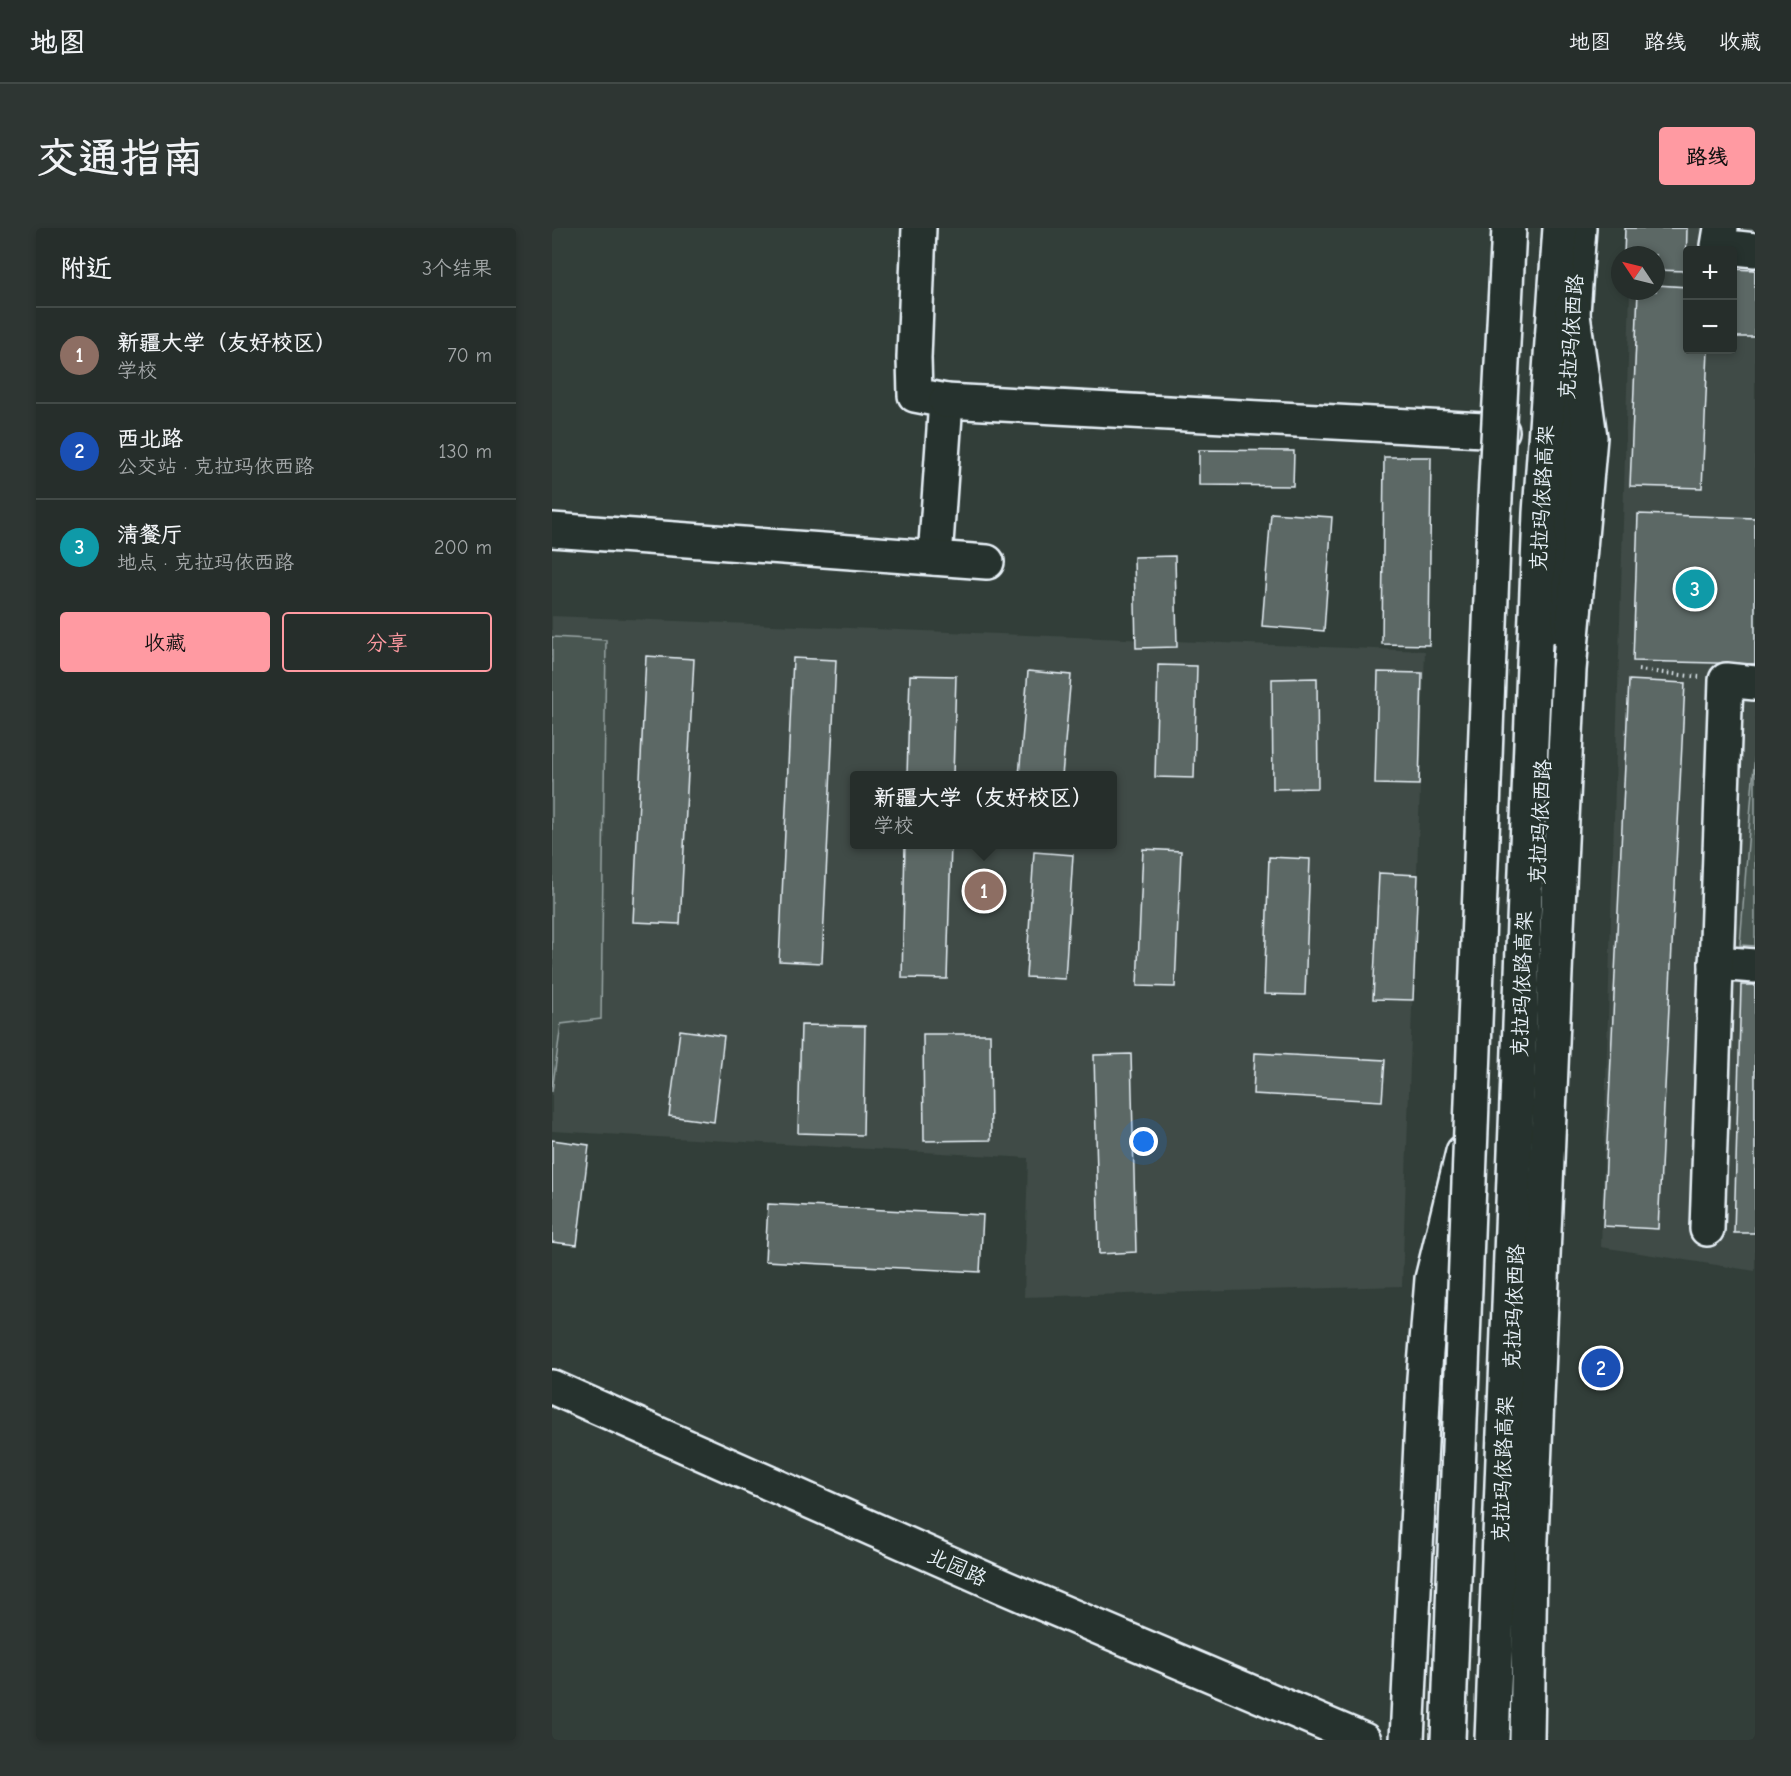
<!DOCTYPE html>
<html lang="zh">
<meta charset="utf-8">
<style>
body{margin:0;font-family:"Comic Neue","LXGW WenKai TC",sans-serif;background:#2e3633;color:#f1f3f6}
.controls{position:absolute;right:18px;top:18px;display:grid;overflow:hidden;border-radius:6px;box-shadow:0 3px 9px #0003}
.controls button{width:54px;height:54px;display:grid;place-items:center;padding:0;border:0;border-bottom:2px solid #424a47;background:#262e2b;color:#f1f3f6;font:30px sans-serif}
.compass{position:absolute;left:1059px;top:18px;width:54px;height:54px;border-radius:50%;background:#262e2b;box-shadow:0 3px 9px #0003;rotate:305deg}
.you{position:absolute;left:592px;top:914px;width:21px;height:21px;margin:-15px;border:4px solid #fff;border-radius:50%;background:#1a73e8;box-shadow:0 0 0 9px #1a73e833}
.badge{display:grid;place-items:center;width:39px;height:39px;border-radius:50%;background:#ff9aa2;color:#fff;font-size:20px;font-weight:700}
.pin{position:absolute;translate:-50% -50%;border:3px solid #fff;box-shadow:0 2px 6px #0006}
.popup{position:absolute;left:298px;top:543px;width:267px;height:78px;box-sizing:border-box;display:grid;place-content:center;border-radius:6px;background:#262e2b;filter:drop-shadow(0 2px 4px #0005);font-size:20px;white-space:nowrap;color:#a4a8a9}
.popup b{font-size:22px;color:#f1f3f6}
.popup::after{content:'';position:absolute;left:50%;top:100%;margin-left:-12px;border:12px solid transparent;border-top-color:#262e2b}
.list{margin:0;padding:0;list-style:none}
h2{display:flex;justify-content:space-between;align-items:center;height:78px;margin:0;padding:0 24px;font-size:26px}
h2 small{font-size:20px;font-weight:400;color:#a4a8a9}
.list li{display:grid;grid-template-columns:39px 1fr auto;gap:18px;align-items:center;box-sizing:border-box;height:96px;padding:0 24px;border-top:2px solid #424a47}
.list b{display:block;font-size:22px;white-space:nowrap}
.list p{margin:0;font-size:20px;white-space:nowrap;color:#a4a8a9}
.list em{font-size:20px;font-style:normal;color:#a4a8a9}
.actions{display:flex;gap:12px;padding:18px 24px}
.actions a{flex:1;padding:14px 0;border:2px solid #ff9aa2;border-radius:6px;text-align:center;font-size:21px;color:#ff9aa2}
.actions .main{background:#ff9aa2;color:#111}
.map{position:relative;flex:none;width:1203px;height:1512px;overflow:hidden;border-radius:6px}
header{display:flex;align-items:center;gap:36px;box-sizing:border-box;height:84px;padding:0 30px;background:#262e2b;border-bottom:2px solid #424a47}
header strong{font-size:28px}
nav{display:flex;gap:33px;margin-inline-start:auto;font-size:21px}
.intro{display:flex;align-items:center;justify-content:space-between;box-sizing:border-box;height:144px;padding:0 36px}
h1{margin:0;font-size:42px}
.button{padding:15px 27px;border-radius:6px;background:#ff9aa2;color:#111;font-size:21px;font-weight:700}
main{display:flex;gap:36px;padding:0 36px}
aside{flex:1;background:#262e2b;border-radius:6px;box-shadow:0 3px 9px #0003}
.map>svg:first-child{display:block}
.built{fill:#3f4b46;fill-rule:evenodd}
.green{fill:#495651;stroke:#98a4a4;stroke-width:1.5}
.building{fill:#5c6865;stroke:#e8f1f8;stroke-width:1.5}
.lines{fill:none;stroke-linecap:round;stroke-linejoin:round}
.minor-casing{stroke:#e8f1f8;stroke-width:38}
.major-casing{stroke:#e8f1f8;stroke-width:38}
.highway-casing{stroke:#e8f1f8;stroke-width:38}
.path{stroke:#e8f1f8;stroke-width:4;stroke-dasharray:1.5 4.5;stroke-linecap:butt}
.minor{stroke:#26332d;stroke-width:33}
.major{stroke:#26332d;stroke-width:33}
.highway{stroke:#26332d;stroke-width:33}
.highway-bridge-casing{stroke:#e8f1f8;stroke-width:38;stroke-linecap:butt}
.highway-bridge{stroke:#26332d;stroke-width:33}
.labels{text-anchor:middle;dominant-baseline:central;stroke-width:4.5;stroke-linejoin:round;paint-order:stroke}
.street-label{font-size:21px;fill:#e8f1f8;stroke:#26332d}
</style>
<header>
<strong>地图</strong>
<nav><a>地图</a><a>路线</a><a>收藏</a></nav>
</header>
<div class="intro"><h1>交通指南</h1><a class="button">路线</a></div>
<main>
<aside>
<h2>附近<small>3个结果</small></h2>
<ul class="list">
<li><span class="badge" style="background:#8d6e63">1</span><div><b>新疆大学（友好校区）</b><p>学校</p></div><em>70 m</em></li>
<li><span class="badge" style="background:#1a4fb4">2</span><div><b>西北路</b><p>公交站 · 克拉玛依西路</p></div><em>130 m</em></li>
<li><span class="badge" style="background:#0f9aa8">3</span><div><b>清餐厅</b><p>地点 · 克拉玛依西路</p></div><em>200 m</em></li>
</ul>
<div class="actions"><a class="main">收藏</a><a>分享</a></div>
</aside>
<div class="map">
<svg width="1203" height="1512" viewBox="0 0 1203 1512">
<rect width="100%" height="100%" fill="#323e39"/>
<filter id="ink" filterUnits="userSpaceOnUse"><feTurbulence type="fractalNoise" baseFrequency=".0167" numOctaves="2"/><feDisplacementMap in="SourceGraphic" scale="12" xChannelSelector="R" yChannelSelector="G"/><feConvolveMatrix kernelMatrix="1 2 1 2 8 2 1 2 1" color-interpolation-filters="sRGB"/></filter>
<g filter="url(#ink)">
<g class="built">
<path d="M 1080,0 L 1203,0 L 1203,1043 L 1049,1019 L 1078,63 L 1104,63 L 1104,27 ZM 1136,22 L 1180,22 L 1180,122 L 1136,122 Z"/>
<path d="M 0,388 L 873,423 L 850,1058 L 472,1069 L 476,930 L 0,903 ZM 303,548 L 561,548 L 561,616 L 303,616 Z"/>
</g>
<g class="green">
<polygon points="0,409 54,412 49,791 9,796 0,864"/>
<polygon points="1203,525 1203,718 1188,717"/>
</g>
<g class="building">
<polygon points="1073,0 1135,0 1134,43 1104,42 1104,27 1072,27"/>
<polygon points="1180,41 1203,42 1203,109 1180,109"/>
<polygon points="1104,57 1136,59 1136,122 1156,122 1150,260 1078,258 1086,63 1104,63"/>
<polygon points="647,222 742,223 741,258 647,257"/>
<polygon points="832,229 879,229 877,417 830,416"/>
<polygon points="719,285 780,289 772,403 710,398"/>
<polygon points="1086,286 1203,290 1203,436 1081,433"/>
<polygon points="623,328 625,419 584,420 582,329"/>
<polygon points="94,428 142,431 128,696 81,694"/>
<polygon points="241,430 284,432 270,735 227,733"/>
<polygon points="606,437 645,438 642,550 603,549"/>
<polygon points="476,443 519,447 510,548 467,548"/>
<polygon points="826,444 870,445 867,557 823,556"/>
<polygon points="358,447 404,448 401,548 355,548"/>
<polygon points="765,450 766,560 721,561 720,451"/>
<polygon points="1077,452 1133,455 1106,1001 1051,998"/>
<polygon points="353,616 399,616 395,751 350,750"/>
<polygon points="591,621 629,623 623,759 585,758"/>
<polygon points="482,624 521,627 513,751 474,749"/>
<polygon points="717,629 758,631 753,767 712,766"/>
<polygon points="827,645 866,647 861,772 821,771"/>
<polygon points="1189,757 1203,757 1203,1005 1182,1005"/>
<polygon points="249,797 313,798 311,907 246,905"/>
<polygon points="128,802 172,808 162,894 117,888"/>
<polygon points="371,806 438,806 439,912 372,913"/>
<polygon points="703,825 833,832 830,873 701,866"/>
<polygon points="579,826 584,1024 547,1026 542,827"/>
<polygon points="0,912 37,917 25,1017 0,1014"/>
<polygon points="216,976 431,987 428,1044 213,1033"/>
</g>
<g class="lines">
<g class="minor-casing">
<g id="minor">
<polyline points="367,0 362,130 363,167 394,173 383,330"/>
<polyline points="1169,0 1166,18 1203,22"/>
<polyline points="394,173 950,203"/>
<polyline points="0,302 435,334"/>
<polyline points="1164,735 1203,738"/>
<polyline points="1155,1001 1174,452 1203,455"/>
<polyline points="0,1159 454,1360 812,1512"/>
</g>
</g>
<g class="major-casing">
<polyline id="major" points="999,398 1027,0"/>
</g>
<g class="highway-casing">
<g id="highway">
<polyline points="855,1512 872,1150 880,1051 911,924"/>
<polyline points="940,1512 988,285 1008,0"/>
<polyline points="975,1512 978,1334 1004,721 1017,442 1038,209 1020,80"/>
</g>
</g>
<polyline class="path" points="1086,442 1147,449"/>
<use href="#minor" class="minor"/>
<use href="#major" class="major"/>
<use href="#highway" class="highway"/>
<g class="highway-bridge-casing">
<polyline id="highway-bridge" points="896,1512 942,290 957,0"/>
</g>
<use href="#highway-bridge" class="highway-bridge"/>
</g>
</g>
<g class="labels">
<g class="street-label">
<text transform="translate(1019 109) rotate(-86)">克拉玛依西路</text>
<text transform="translate(990 270) rotate(-87)">克拉玛依路高架</text>
<text transform="translate(988 594) rotate(-87)">克拉玛依西路</text>
<text transform="translate(970 756) rotate(-88)">克拉玛依路高架</text>
<text transform="translate(962 1079) rotate(-88)">克拉玛依西路</text>
<text transform="translate(951 1241) rotate(-88)">克拉玛依路高架</text>
<text transform="translate(405 1339) rotate(24)">北园路</text>
</g>
</g>
</svg>
<div class="controls">
<button>+</button>
<button>−</button>
</div>
<svg class="compass" viewBox="-18 -18 36 36"><path d="M0-13l5 13h-10z" fill="#e53935"/><path d="M0 13l5-13h-10z" fill="#a4a8a9"/></svg>
<div class="you"></div>
<div class="pin badge" style="left:432px;top:663px;background:#8d6e63">1</div>
<div class="popup"><b>新疆大学（友好校区）</b>学校</div>
<div class="pin badge" style="left:1049px;top:1140px;background:#1a4fb4">2</div>
<div class="pin badge" style="left:1143px;top:361px;background:#0f9aa8">3</div>
</div>
</main>
